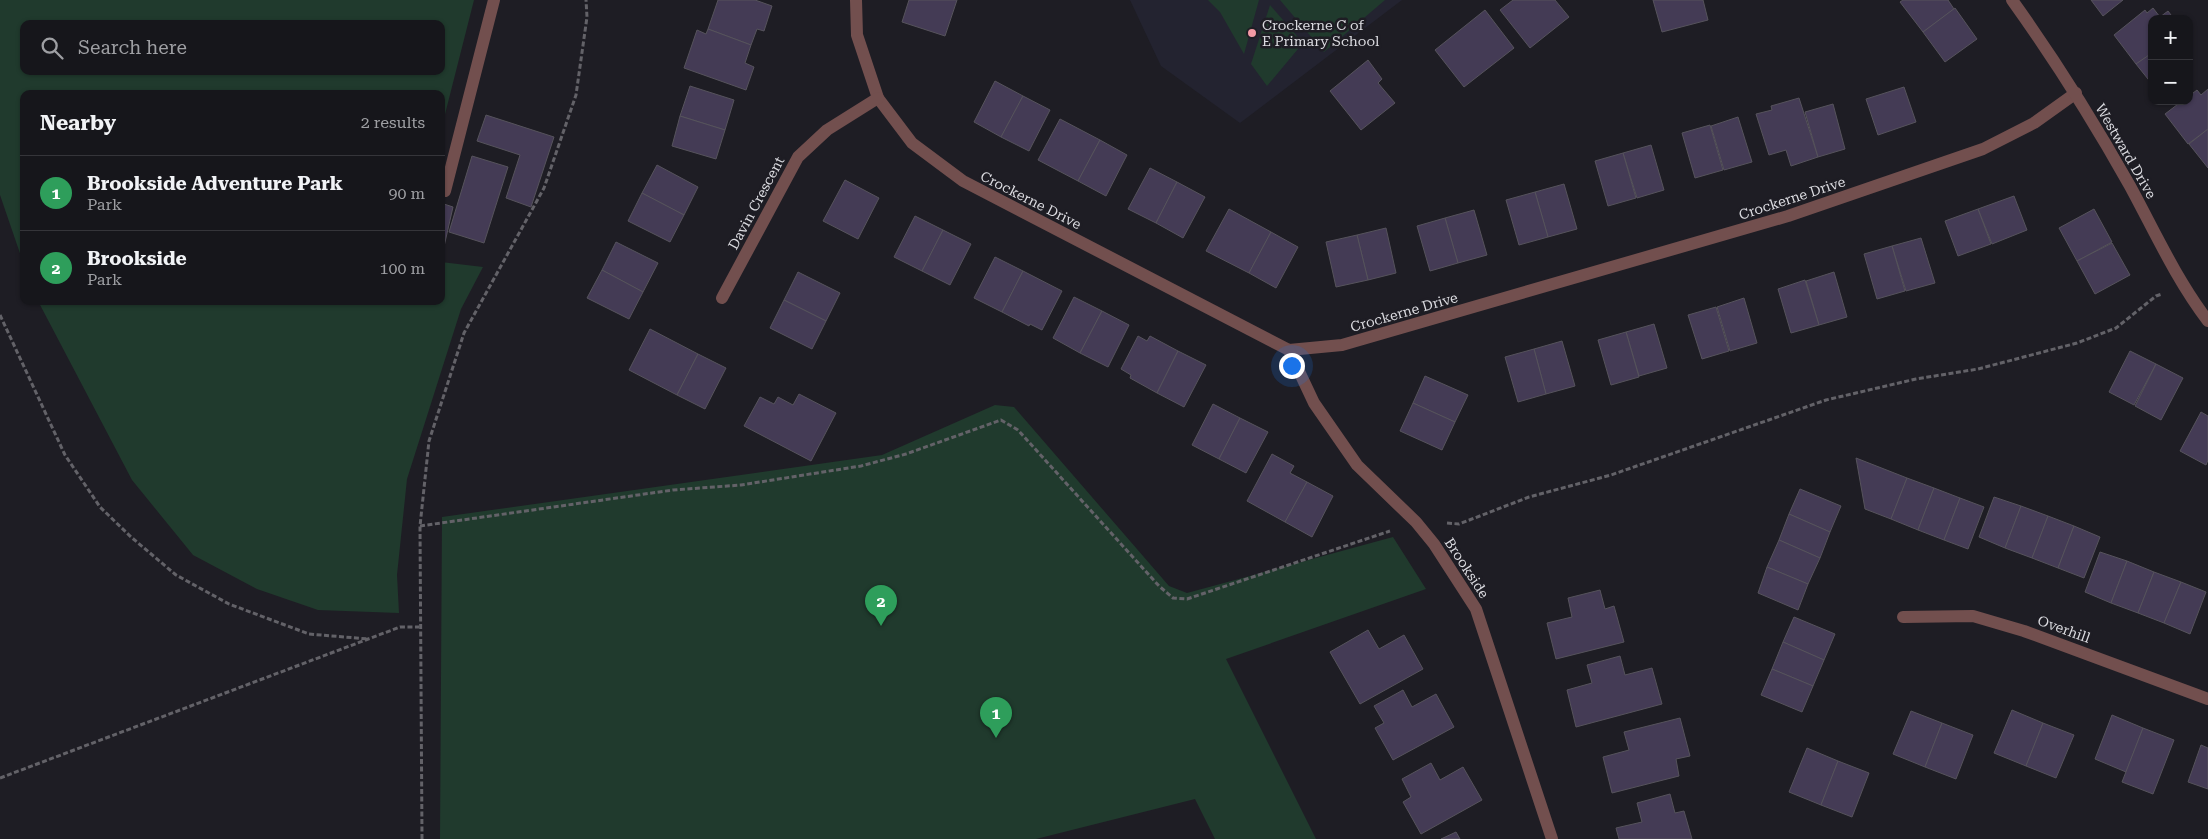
<!DOCTYPE html>
<meta charset="utf-8">
<style>
body{margin:0;font-family:"Roboto Serif",serif;background:#1f1f24;color:#f1f3f6}
.controls{position:absolute;right:15px;top:15px;display:grid;overflow:hidden;border-radius:10px;box-shadow:0 1px 4px #0004}
.controls button{width:45px;height:45px;display:grid;place-items:center;padding:0;border:0;border-bottom:1px solid #35353a;background:#16161b;color:#f1f3f6;font:25px sans-serif}
.you{position:absolute;left:1291px;top:365px;width:18px;height:18px;margin:-12px;border:4px solid #fff;border-radius:50%;background:#1a73e8;box-shadow:0 0 0 8px #1a73e833}
.badge{display:grid;place-items:center;width:32px;height:32px;border-radius:50%;background:#f49aa5;color:#fff;font-size:16px;font-weight:700}
.pin{position:absolute;translate:-50% -41px;filter:drop-shadow(0 1px 2px #0008)}
.pin::after{content:'';position:absolute;top:26px;width:18px;height:15px;background:inherit;clip-path:polygon(0 0,100% 0,50% 100%)}
.list{margin:0;padding:0;list-style:none}
h2{display:flex;justify-content:space-between;align-items:center;height:65px;margin:0;padding:0 20px;font-size:21px}
h2 small{font-size:16px;font-weight:400;color:#9e9fa3}
.list li{display:grid;grid-template-columns:32px 1fr auto;gap:15px;align-items:center;box-sizing:border-box;height:75px;padding:0 20px;border-top:1px solid #35353a}
.list b{display:block;font-size:19px;white-space:nowrap}
.list p{margin:0;font-size:16px;white-space:nowrap;color:#9e9fa3}
.list em{font-size:16px;font-style:normal;color:#9e9fa3}
.icon{flex:none;width:28px;height:28px;fill:none;stroke:currentColor;stroke-width:2;stroke-linecap:round;stroke-linejoin:round}
.map{position:relative;flex:none;width:2208px;height:839px;overflow:hidden}
.search{position:absolute;background:#16161b;box-shadow:0 1px 4px #0004;left:20px;top:20px;width:425px;height:55px;display:flex;align-items:center;gap:12px;box-sizing:border-box;padding:0 18px;border-radius:10px;color:#9e9fa3;font-size:19px}
.panel{position:absolute;background:#16161b;box-shadow:0 1px 4px #0004;left:20px;top:90px;width:425px;height:215px;border-radius:10px}
.map>svg:first-child{display:block}
.built{fill:#232330}
.green{fill:#203a2d;fill-rule:evenodd}
.building{fill:#443b55;stroke:#56535c}
.lines{fill:none;stroke-linecap:round;stroke-linejoin:round}
.path{stroke:#636268;stroke-width:3;stroke-dasharray:5 2.5;stroke-linecap:butt}
.service{stroke:#724f4e;stroke-width:12}
.minor{stroke:#724f4e;stroke-width:12}
.poi-dot{fill:#f49aa5;stroke:#1e1d24;stroke-width:2}
.labels{text-anchor:middle;dominant-baseline:central;stroke-width:5;stroke-linejoin:round;paint-order:stroke}
.poi-label{font-size:14px;fill:#dbdbe0;stroke:#1e1d24;text-anchor:start}
.street-label{font-size:14px;fill:#dbdbe0;stroke:#1e1d24}
</style>
<div class="map">
<svg width="2208" height="839" viewBox="0 0 2208 839">
<rect width="100%" height="100%" fill="#1e1d24"/>
<polygon class="built" points="1130,0 1402,0 1240,123 1161,66"/>
<g class="green">
<path d="M 0,0 L 474,0 L 441,130 L 441,94 L 24,94 L 24,265 L 0,195 ZM 24,24 L 441,24 L 441,71 L 24,71 Z"/>
<polygon points="1208,0 1259,0 1244,54 1220,12"/>
<polygon points="1280,0 1385,0 1324,52"/>
<polygon points="1270,5 1303,43 1267,86 1251,64"/>
<polygon points="441,262 483,267 461,309 407,479 397,575 399,613 318,610 257,589 193,555 132,480 38,301 441,301"/>
<polygon points="995,405 1014,407 1169,586 1187,593 1393,537 1426,589 1226,659 1316,839 1215,839 1195,799 1036,839 440,839 442,517 882,455"/>
</g>
<g class="building">
<polygon points="718,0 755,0 772,6 764,31 757,29 751,45 708,29"/>
<polygon points="909,0 957,0 945,36 902,22"/>
<polygon points="1513,0 1555,0 1569,17 1530,48 1500,10"/>
<polygon points="1653,0 1703,0 1708,20 1662,32"/>
<polygon points="1903,0 1948,0 1954,9 1923,32 1900,2"/>
<polygon points="2091,0 2123,0 2103,16"/>
<polygon points="1955,8 1977,39 1945,62 1923,32"/>
<polygon points="2153,8 2160,17 2168,11 2174,19 2152,19 2152,53 2136,64 2114,35 2145,10 2147,13"/>
<polygon points="1485,10 1514,48 1464,87 1435,50"/>
<polygon points="708,29 751,45 745,63 754,67 746,90 684,68 697,30 706,34"/>
<polygon points="2152,53 2152,84 2136,64"/>
<polygon points="1368,60 1382,79 1378,83 1395,103 1361,130 1330,91"/>
<polygon points="995,81 1023,96 1001,137 974,122"/>
<polygon points="690,86 734,100 725,130 680,116"/>
<polygon points="1904,87 1916,122 1878,135 1866,99"/>
<polygon points="2208,89 2208,129 2188,144 2165,114 2182,101 2189,101 2189,96 2197,90 2201,95"/>
<polygon points="1023,96 1050,110 1029,151 1001,137"/>
<polygon points="1799,98 1818,157 1791,166 1786,150 1769,155 1756,114 1772,110 1771,106"/>
<polygon points="1833,104 1845,149 1818,157 1805,112"/>
<polygon points="486,115 554,137 531,207 506,198 520,155 477,141"/>
<polygon points="680,116 725,130 716,159 672,146"/>
<polygon points="1738,117 1752,162 1724,170 1711,126"/>
<polygon points="1060,119 1100,140 1078,181 1038,160"/>
<polygon points="1710,125 1723,170 1695,178 1682,133"/>
<polygon points="2208,129 2208,168 2189,144"/>
<polygon points="1100,140 1127,155 1106,196 1078,181"/>
<polygon points="1651,145 1664,190 1637,198 1623,153"/>
<polygon points="1623,153 1636,198 1608,206 1595,161"/>
<polygon points="472,156 508,167 484,243 449,232"/>
<polygon points="657,165 698,187 684,215 642,193"/>
<polygon points="1150,168 1177,182 1156,223 1128,209"/>
<polygon points="845,180 879,198 858,239 823,221"/>
<polygon points="1177,182 1205,197 1183,238 1156,223"/>
<polygon points="1564,184 1577,229 1548,237 1535,192"/>
<polygon points="1535,192 1548,237 1519,245 1506,200"/>
<polygon points="642,193 684,215 670,242 628,221"/>
<polygon points="2014,196 2027,230 1992,244 1978,209"/>
<polygon points="441,203 453,207 443,251 441,251"/>
<polygon points="1229,209 1271,232 1249,273 1206,251"/>
<polygon points="1978,209 1991,244 1958,256 1945,221"/>
<polygon points="2094,209 2112,242 2077,261 2059,228"/>
<polygon points="1474,210 1487,255 1458,263 1445,218"/>
<polygon points="915,216 943,230 922,271 894,257"/>
<polygon points="1445,218 1458,263 1430,271 1417,226"/>
<polygon points="1386,228 1396,273 1368,280 1357,235"/>
<polygon points="943,230 971,244 950,285 922,271"/>
<polygon points="1271,232 1298,247 1276,288 1249,273"/>
<polygon points="1357,235 1368,280 1336,287 1326,242"/>
<polygon points="1921,238 1935,283 1906,291 1892,246"/>
<polygon points="616,242 658,263 643,292 602,270"/>
<polygon points="2112,243 2130,275 2095,294 2077,261"/>
<polygon points="1892,246 1905,291 1877,299 1864,254"/>
<polygon points="995,257 1023,271 1002,312 974,298"/>
<polygon points="602,270 643,292 629,319 587,298"/>
<polygon points="1023,271 1062,291 1042,330 1030,324 1029,326 1002,312"/>
<polygon points="798,272 840,293 826,321 784,300"/>
<polygon points="1834,272 1847,317 1819,325 1806,281"/>
<polygon points="1805,280 1819,325 1791,333 1778,289"/>
<polygon points="1074,297 1102,311 1080,353 1053,338"/>
<polygon points="1744,298 1757,343 1730,351 1717,307"/>
<polygon points="784,300 826,321 812,349 770,328"/>
<polygon points="1716,307 1729,351 1702,359 1688,315"/>
<polygon points="1102,311 1129,325 1108,367 1080,353"/>
<polygon points="1654,324 1667,368 1639,376 1626,332"/>
<polygon points="650,329 698,354 677,395 629,370"/>
<polygon points="1626,332 1639,377 1611,385 1598,340"/>
<polygon points="1138,336 1147,341 1150,336 1178,351 1157,393 1130,378 1131,375 1121,369"/>
<polygon points="1562,341 1575,386 1546,394 1534,349"/>
<polygon points="1534,349 1546,394 1518,402 1505,357"/>
<polygon points="1178,351 1206,365 1184,407 1157,393"/>
<polygon points="2130,351 2156,364 2134,405 2109,392"/>
<polygon points="698,354 726,368 705,409 677,395"/>
<polygon points="2156,364 2183,378 2161,420 2135,406"/>
<polygon points="1425,376 1468,395 1455,422 1413,403"/>
<polygon points="799,394 836,413 811,461 744,426 760,397 774,404 778,397 793,405"/>
<polygon points="1413,403 1455,422 1442,450 1400,431"/>
<polygon points="1213,404 1240,418 1219,459 1192,445"/>
<polygon points="2201,412 2208,416 2208,460 2206,465 2180,451"/>
<polygon points="1240,418 1268,432 1246,473 1219,459"/>
<polygon points="1272,454 1294,466 1290,473 1307,482 1285,522 1247,501"/>
<polygon points="1856,458 1907,478 1891,519 1865,509"/>
<polygon points="1907,478 1934,488 1918,530 1891,519"/>
<polygon points="1307,482 1333,496 1312,537 1285,522"/>
<polygon points="1934,488 1960,498 1944,540 1918,530"/>
<polygon points="1800,489 1841,506 1830,532 1789,514"/>
<polygon points="1994,497 2021,506 2005,548 1979,537"/>
<polygon points="1960,498 1984,507 1968,549 1944,540"/>
<polygon points="2021,506 2048,516 2032,558 2005,548"/>
<polygon points="1789,514 1830,532 1820,558 1779,540"/>
<polygon points="2048,516 2074,526 2058,568 2032,558"/>
<polygon points="2074,526 2100,537 2084,578 2058,568"/>
<polygon points="1779,540 1820,558 1808,584 1767,567"/>
<polygon points="2100,552 2127,561 2111,603 2085,592"/>
<polygon points="2127,561 2154,572 2138,613 2111,603"/>
<polygon points="1767,567 1808,584 1798,610 1758,593"/>
<polygon points="2154,572 2181,582 2164,623 2138,613"/>
<polygon points="2181,582 2206,592 2190,634 2164,623"/>
<polygon points="1600,590 1605,609 1614,606 1624,642 1556,659 1547,623 1572,617 1568,598"/>
<polygon points="1794,617 1835,634 1824,660 1783,642"/>
<polygon points="1368,630 1379,649 1404,635 1423,669 1360,704 1330,652"/>
<polygon points="1783,642 1824,660 1813,686 1772,669"/>
<polygon points="1620,656 1625,675 1652,668 1662,704 1576,727 1567,690 1592,683 1587,665"/>
<polygon points="1772,669 1813,686 1802,712 1761,695"/>
<polygon points="1403,690 1412,707 1436,694 1454,727 1393,760 1375,728 1384,723 1374,706"/>
<polygon points="2012,710 2043,723 2026,766 1994,753"/>
<polygon points="1911,711 1942,723 1925,767 1893,754"/>
<polygon points="2112,715 2143,728 2126,772 2095,759"/>
<polygon points="1680,718 1690,756 1676,759 1679,776 1612,793 1603,757 1629,750 1624,732"/>
<polygon points="1942,723 1973,735 1956,779 1925,767"/>
<polygon points="2043,723 2074,735 2056,778 2026,766"/>
<polygon points="2143,728 2174,740 2153,794 2122,782"/>
<polygon points="2201,745 2208,748 2208,789 2188,782"/>
<polygon points="1807,748 1838,761 1821,805 1789,792"/>
<polygon points="1838,761 1869,773 1852,817 1821,805"/>
<polygon points="1431,763 1440,780 1463,767 1482,800 1421,834 1403,802 1411,797 1402,779"/>
<polygon points="1670,794 1675,813 1684,811 1692,839 1619,839 1616,828 1642,822 1637,803"/>
<polygon points="1456,832 1460,839 1441,839"/>
</g>
<g class="lines">
<g class="path">
<polyline points="0,315 65,455 100,507 131,537 176,575 229,604 309,634 368,639"/>
<polyline points="1447,523 1459,524 1529,497 1611,475 1826,400 1916,379 1978,369 2077,343 2116,328 2156,296 2162,294"/>
<polyline points="420,526 673,490 741,485 861,466 906,454 1001,420 1018,430 1159,586 1173,598 1187,599 1390,531"/>
<polyline points="0,778 400,627 419,627"/>
<polyline points="422,839 420,526 429,441 464,333 544,188 576,95 587,17 586,0"/>
</g>
<polyline class="service" points="445,191 494,0"/>
<g class="minor">
<polyline points="856,0 857,35 878,98 912,143 963,181 1289,350 1342,345 1788,216 1983,149 2034,123 2076,93"/>
<path d="M 2012,0 C 2055,60 2094,122 2130,186 C 2155,232 2176,279 2208,321"/>
<polyline points="722,298 798,157 827,130 878,98"/>
<polyline points="1289,350 1314,403 1357,465 1416,522 1434,544 1476,609 1552,839"/>
<polyline points="1903,617 1973,616 2024,631 2208,699"/>
</g>
</g>
<circle class="poi-dot" cx="1252" cy="33" r="5"/>
<g class="labels">
<g class="poi-label">
<text x="1262" y="25">Crockerne C of<tspan x="1262" dy="16">E Primary School</tspan></text>
</g>
<g class="street-label">
<text transform="translate(2126 151) rotate(60)">Westward Drive</text>
<text transform="translate(1792 198) rotate(-18)">Crockerne Drive</text>
<text transform="translate(1031 200) rotate(27)">Crockerne Drive</text>
<text transform="translate(756 203) rotate(-62)">Davin Crescent</text>
<text transform="translate(1404 312) rotate(-16)">Crockerne Drive</text>
<text transform="translate(1467 568) rotate(57)">Brookside</text>
<text transform="translate(2064 629) rotate(20)">Overhill</text>
</g>
</g>
</svg>
<div class="controls">
<button>+</button>
<button>−</button>
</div>
<div class="you"></div>
<div class="pin badge" style="left:996px;top:738px;background:#2e9e5b">1</div>
<div class="pin badge" style="left:881px;top:626px;background:#2e9e5b">2</div>
<div class="search"><svg class="icon" aria-label="search" viewBox="0 0 24 24"><circle cx="10" cy="10" r="6"/><path d="M15 15l6 6"/></svg>Search here</div>
<section class="panel">
<h2>Nearby<small>2 results</small></h2>
<ul class="list">
<li><span class="badge" style="background:#2e9e5b">1</span><div><b>Brookside Adventure Park</b><p>Park</p></div><em>90 m</em></li>
<li><span class="badge" style="background:#2e9e5b">2</span><div><b>Brookside</b><p>Park</p></div><em>100 m</em></li>
</ul>
</section>
</div>
